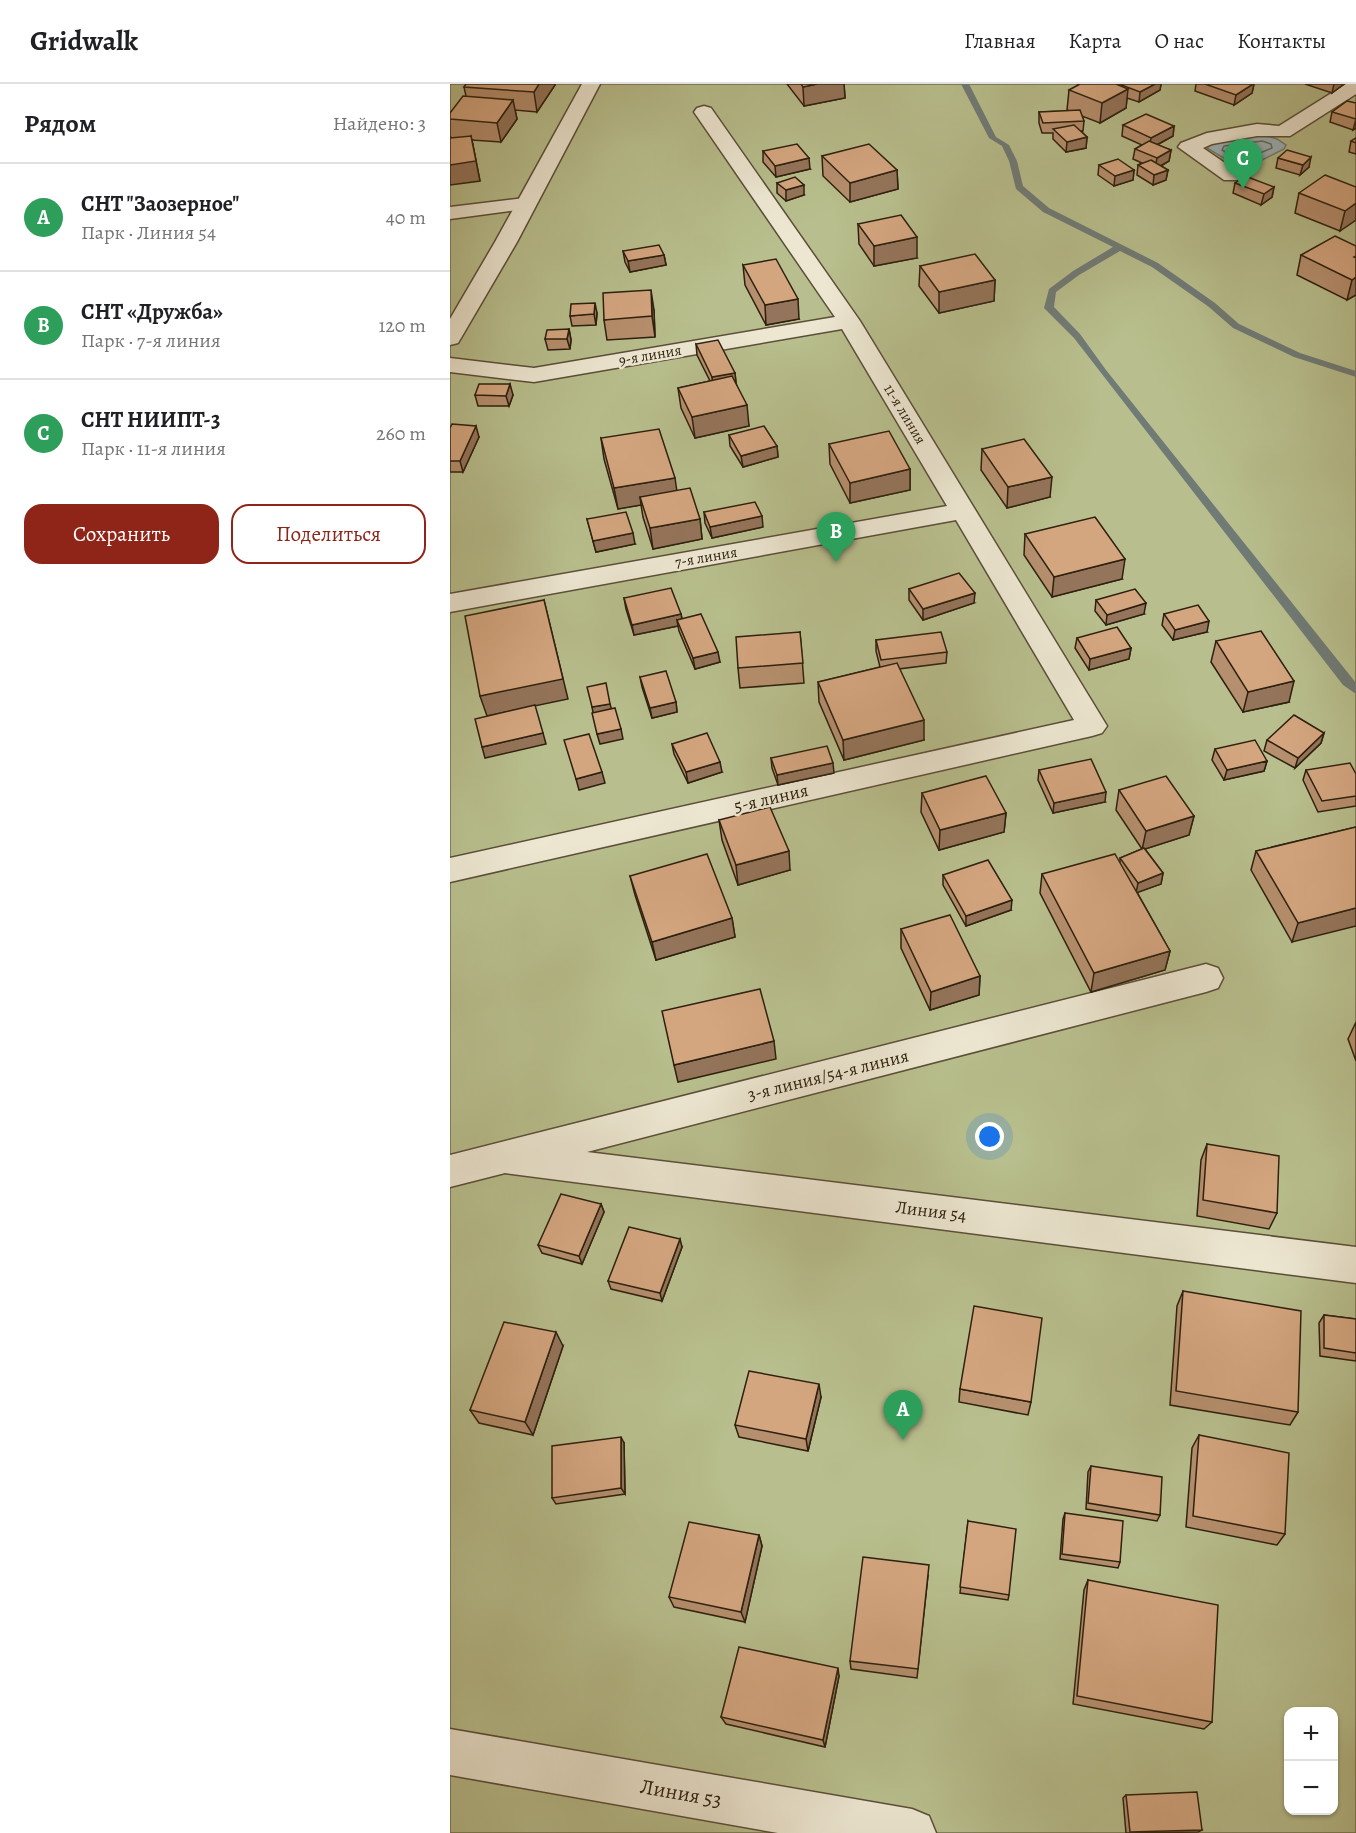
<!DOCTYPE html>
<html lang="ru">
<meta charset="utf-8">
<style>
body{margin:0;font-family:Alegreya,serif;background:#f2f2f2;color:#202124}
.controls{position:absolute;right:18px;bottom:18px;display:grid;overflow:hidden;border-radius:12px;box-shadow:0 2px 4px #0004}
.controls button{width:54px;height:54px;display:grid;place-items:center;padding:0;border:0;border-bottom:2px solid #e0e0e0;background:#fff;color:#202124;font:30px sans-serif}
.you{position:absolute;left:540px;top:1053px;width:21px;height:21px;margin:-15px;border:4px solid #fff;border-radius:50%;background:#1a73e8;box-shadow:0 0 0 9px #1a73e833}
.badge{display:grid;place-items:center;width:39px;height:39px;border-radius:50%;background:#8f2418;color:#fff;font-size:20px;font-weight:700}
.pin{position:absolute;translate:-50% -50px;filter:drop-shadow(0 2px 3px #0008)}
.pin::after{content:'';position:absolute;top:32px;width:21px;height:18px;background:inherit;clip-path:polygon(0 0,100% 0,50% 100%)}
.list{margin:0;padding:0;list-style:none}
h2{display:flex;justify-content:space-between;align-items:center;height:78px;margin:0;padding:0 24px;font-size:26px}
h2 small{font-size:20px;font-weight:400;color:#757577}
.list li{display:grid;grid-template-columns:39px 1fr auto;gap:18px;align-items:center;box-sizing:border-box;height:108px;padding:0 24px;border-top:2px solid #e0e0e0}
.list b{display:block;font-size:22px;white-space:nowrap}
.list p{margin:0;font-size:20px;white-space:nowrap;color:#757577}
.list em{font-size:20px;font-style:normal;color:#757577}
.actions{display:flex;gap:12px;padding:18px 24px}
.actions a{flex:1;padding:14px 0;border:2px solid #8f2418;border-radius:18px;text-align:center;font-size:21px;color:#8f2418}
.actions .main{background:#8f2418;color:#fff}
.map{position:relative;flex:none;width:906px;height:1749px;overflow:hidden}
header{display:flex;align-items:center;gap:36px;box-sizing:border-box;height:84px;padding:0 30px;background:#fff;border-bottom:2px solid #e0e0e0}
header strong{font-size:28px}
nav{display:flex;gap:33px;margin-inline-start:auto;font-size:21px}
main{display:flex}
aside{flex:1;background:#fff}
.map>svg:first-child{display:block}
.green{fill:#b8be8d;stroke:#726f4e;stroke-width:1.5;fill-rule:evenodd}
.water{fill:#9db7bc;stroke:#707b76;stroke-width:1.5}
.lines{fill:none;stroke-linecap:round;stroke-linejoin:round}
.shore{stroke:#656c65;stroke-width:1.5}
.stream{fill:#707b76;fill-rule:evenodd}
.minor-casing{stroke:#5b4e39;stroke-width:3}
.tertiary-casing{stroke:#5b4e39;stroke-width:3}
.minor{fill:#ede7d2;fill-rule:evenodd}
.tertiary{fill:#ede7d2;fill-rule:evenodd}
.wall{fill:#b68f6e;stroke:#2d200e;stroke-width:1.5}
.shaded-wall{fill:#94745a;stroke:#2d200e;stroke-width:1.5}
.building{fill:#d4a680;stroke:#2d200e;stroke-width:1.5}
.labels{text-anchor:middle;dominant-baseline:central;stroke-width:5;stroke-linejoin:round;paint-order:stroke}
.far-street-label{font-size:15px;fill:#2d200e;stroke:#ede7d2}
.street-label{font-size:18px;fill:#2d200e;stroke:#ede7d2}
.near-street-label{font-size:21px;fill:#2d200e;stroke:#ede7d2}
</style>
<header>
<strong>Gridwalk</strong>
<nav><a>Главная</a><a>Карта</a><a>О нас</a><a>Контакты</a></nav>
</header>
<main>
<aside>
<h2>Рядом<small>Найдено: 3</small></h2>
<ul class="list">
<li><span class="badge" style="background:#2e9e5b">A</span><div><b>СНТ &quot;Заозерное&quot;</b><p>Парк · Линия 54</p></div><em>40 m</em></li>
<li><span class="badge" style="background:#2e9e5b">B</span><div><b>СНТ «Дружба»</b><p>Парк · 7-я линия</p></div><em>120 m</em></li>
<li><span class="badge" style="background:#2e9e5b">C</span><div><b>СНТ НИИПТ-3</b><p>Парк · 11-я линия</p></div><em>260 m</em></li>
</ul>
<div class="actions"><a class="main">Сохранить</a><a>Поделиться</a></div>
</aside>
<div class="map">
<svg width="906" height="1749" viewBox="0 0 906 1749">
<rect width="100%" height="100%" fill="#e4daba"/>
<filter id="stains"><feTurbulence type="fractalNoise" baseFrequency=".00333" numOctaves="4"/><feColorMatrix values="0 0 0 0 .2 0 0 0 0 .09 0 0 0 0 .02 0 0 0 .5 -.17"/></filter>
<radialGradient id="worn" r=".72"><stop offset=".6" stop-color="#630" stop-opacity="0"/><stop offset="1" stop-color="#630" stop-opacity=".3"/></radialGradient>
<path class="green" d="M 0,0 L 906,0 L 906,1749 L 0,1749 ZM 838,1628 L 884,1628 L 884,1726 L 838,1726 Z"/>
<polygon class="water" points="813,51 827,55 836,61 834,65 802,81 790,84 757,64 767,57"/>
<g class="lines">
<polygon class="shore" points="812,57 821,60 822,64 791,77 772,66 774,62"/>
<polygon class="stream" points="511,0 519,0 546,53 559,61 567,77 573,102 599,124 708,179 765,219 789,240 850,269 906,287 906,293 844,273 783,244 759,223 702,183 670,167 629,191 606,208 604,223 630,250 656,286 906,599 906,610 893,601 624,254 594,224 599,205 623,187 663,163 593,128 566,105 559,77 552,62 539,54"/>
<g class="minor-casing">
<g id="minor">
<polygon points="896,0 906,0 906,10 840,52 807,52 762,60 753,64 788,88 791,92 788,96 774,96 728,63 731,59 757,49 807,40 829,42"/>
<polygon points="254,22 261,24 410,237 657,642 652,649 642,652 0,798 0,774 624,636 506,436 0,528 0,510 497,422 392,245 84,298 0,288 0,274 84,284 385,233 244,28 247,24"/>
<polygon points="75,114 82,116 85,120 82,124 0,135 0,123"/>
<polygon points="756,880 768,884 773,894 768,904 756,908 137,1068 906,1163 906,1199 55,1089 0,1103 0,1071"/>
<polygon points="0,1645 462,1725 479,1732 486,1749 328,1749 0,1691"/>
</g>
</g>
<g class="tertiary-casing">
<polygon id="tertiary" points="132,0 150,0 67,158 11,254 8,259 0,261 0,235 45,158"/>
</g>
<use href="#minor" class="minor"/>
<use href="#tertiary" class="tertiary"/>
</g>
<g class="wall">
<polygon points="16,0 105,0 105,1 87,28 65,26 67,35 51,58 22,56 30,97 0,52 0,29 16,12 14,3"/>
<polygon points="337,0 394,0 395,14 354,22"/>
<polygon points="627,0 711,0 710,6 689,18 677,14 676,24 650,39 632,32 634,37 633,47 631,47 637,53 636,64 616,68 603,55 603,49 592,49 589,39 589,28 620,27 617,26 619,6 629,1"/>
<polygon points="746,0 804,0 802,9 784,21 745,7"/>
<polygon points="855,0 894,0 882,9"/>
<polygon points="906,19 906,44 903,46 880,38 882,28"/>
<polygon points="673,41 724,42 723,52 707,61 721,66 719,77 711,82 718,86 716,96 703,101 687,91 688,81 692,79 683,75 685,65 692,61 672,52"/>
<polygon points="906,54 906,70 899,68 901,57"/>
<polygon points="313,67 360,85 326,93 313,78"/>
<polygon points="372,72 447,86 448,105 400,118 373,92"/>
<polygon points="828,74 859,83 850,91 826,84"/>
<polygon points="649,81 684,86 683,96 664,102 648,91"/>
<polygon points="327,99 354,111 336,117 327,109"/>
<polygon points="785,99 824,103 822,113 811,121 783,109"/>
<polygon points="906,103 890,147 845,129 849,109"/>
<polygon points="408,140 467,174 424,182 409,160"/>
<polygon points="906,162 906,211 897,216 847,191 851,171"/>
<polygon points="173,167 214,171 216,181 180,188 175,178"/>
<polygon points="293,181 349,235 316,241 295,201"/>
<polygon points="470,182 545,196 544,217 489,229 469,202"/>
<polygon points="204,226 205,253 157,256 154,236"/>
<polygon points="147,229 146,241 122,242 120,232"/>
<polygon points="119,245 121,256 120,265 98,266 95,255"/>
<polygon points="246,260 285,289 286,299 299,342 245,354 231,324 228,304 260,297 247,271"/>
<polygon points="25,311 63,311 59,322 28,322"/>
<polygon points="0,344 29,353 13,388 0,388"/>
<polygon points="279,351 327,362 328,373 293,383 280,362"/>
<polygon points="151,354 226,406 250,435 252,455 203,465 193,433 191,421 168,425 154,375"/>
<polygon points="379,360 460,385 460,406 400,419 380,380"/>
<polygon points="532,365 600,413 557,424 531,386"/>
<polygon points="254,428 313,443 262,454 255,439"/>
<polygon points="137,435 185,460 146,468"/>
<polygon points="575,450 672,495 602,513 574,471"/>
<polygon points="459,505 524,519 473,536 459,516"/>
<polygon points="174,514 231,530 232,535 270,578 245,585 229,547 228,542 184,551 176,525"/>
<polygon points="646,516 694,530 656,541 645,527"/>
<polygon points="714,530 757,548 723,556 712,541"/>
<polygon points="350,548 354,599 290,604 288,584"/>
<polygon points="627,554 681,564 679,575 639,586 625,564"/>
<polygon points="426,556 497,568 496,579 449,585 474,656 394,676 369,618 368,598 430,583 426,567"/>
<polygon points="766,557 839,618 793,628 761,578"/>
<polygon points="190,593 226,618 227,628 202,634 192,603"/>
<polygon points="874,649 871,659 845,684 814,667 817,656"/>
<polygon points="222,660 272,688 238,699 224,670"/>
<polygon points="765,665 817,677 814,687 774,696 762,676"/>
<polygon points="321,674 384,689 328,701 322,684"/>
<polygon points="589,686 655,718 603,729 588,696"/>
<polygon points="856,686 906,690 906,722 868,728 853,696"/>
<polygon points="669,706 744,732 739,751 695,765 713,789 711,800 687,808 720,867 715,886 641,908 590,809 592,790 670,778 670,774 692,765 666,726"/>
<polygon points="472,709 556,729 554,748 489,766 471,728"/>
<polygon points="269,736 340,786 288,801 272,756"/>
<polygon points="906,743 842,858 801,786 806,767"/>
<polygon points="493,791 561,826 516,842 493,801"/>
<polygon points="180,792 282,834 285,853 206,876 185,811"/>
<polygon points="451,845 530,892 529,911 480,926 451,864"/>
<polygon points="906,938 906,977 898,955"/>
<polygon points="757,1060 827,1129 819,1145 747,1132 751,1076"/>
<polygon points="151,1120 154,1128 132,1180 92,1169 88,1161"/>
<polygon points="232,1163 212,1217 161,1205 158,1197"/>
<polygon points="733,1207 848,1328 840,1341 720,1321 727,1222"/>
<polygon points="874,1231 906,1235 906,1277 870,1272 869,1239"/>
<polygon points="113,1262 83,1351 29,1339 20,1326"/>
<polygon points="510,1305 581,1318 578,1331 509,1318"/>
<polygon points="371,1313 358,1367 289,1353 285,1341"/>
<polygon points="749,1351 835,1450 827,1461 736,1443 742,1364"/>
<polygon points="174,1359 175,1410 106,1420 102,1414"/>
<polygon points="641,1382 710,1431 707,1437 636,1425 638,1388"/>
<polygon points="615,1429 670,1478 668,1484 610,1475 613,1435"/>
<polygon points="518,1437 559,1511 558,1516 510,1509"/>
<polygon points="309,1451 312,1462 295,1538 224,1523 219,1513"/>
<polygon points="478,1492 467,1594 401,1585 400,1577"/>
<polygon points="638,1496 762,1638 754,1645 623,1620 634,1506"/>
<polygon points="389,1592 375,1663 276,1640 271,1633"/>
<polygon points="676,1711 752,1746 748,1748 676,1749 673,1714"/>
</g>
<g class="shaded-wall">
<polygon points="89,0 105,0 105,1 87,28 84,8"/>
<polygon points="367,0 394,0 395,14 354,22 353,3"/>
<polygon points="705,0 711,0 710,6 689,18 690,8"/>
<polygon points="803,0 804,0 802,9 784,21 786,11"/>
<polygon points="884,0 894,0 882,9"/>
<polygon points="678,5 676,24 650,39 652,19"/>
<polygon points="63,16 67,35 51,58 47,39"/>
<polygon points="906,35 906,44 903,46"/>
<polygon points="724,42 723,52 699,65 701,54"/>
<polygon points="21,52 30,97 0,101 0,81"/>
<polygon points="637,53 636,64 616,68 617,58"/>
<polygon points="721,66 719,77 705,85 707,74"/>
<polygon points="861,73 859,83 850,91 853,81"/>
<polygon points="359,74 360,85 326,93 325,82"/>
<polygon points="447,86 448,105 400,118 400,99"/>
<polygon points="684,86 683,96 664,102 665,92"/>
<polygon points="718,86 716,96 703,101 704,91"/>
<polygon points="354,101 354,111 336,117 336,106"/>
<polygon points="824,103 822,113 811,121 814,110"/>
<polygon points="906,119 906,136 890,147 895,127"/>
<polygon points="467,153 467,174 424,182 424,162"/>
<polygon points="214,171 216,181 180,188 178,177"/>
<polygon points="906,193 906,211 897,216 902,196"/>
<polygon points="545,196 544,217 489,229 489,208"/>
<polygon points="201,206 204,226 205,253 202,232"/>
<polygon points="348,215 349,235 316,241 315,221"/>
<polygon points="145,219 147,229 146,241 144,230"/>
<polygon points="119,245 121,256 120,265 117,255"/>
<polygon points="285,289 286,299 263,304 262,293"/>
<polygon points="60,300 63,311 59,322 56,312"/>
<polygon points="297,321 299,342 245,354 242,333"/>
<polygon points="26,342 29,353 13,388 10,377"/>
<polygon points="327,362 328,373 293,383 291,372"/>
<polygon points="460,385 460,406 400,419 400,399"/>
<polygon points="602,393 600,413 557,424 558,403"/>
<polygon points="225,394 228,415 190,413 191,421 168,425 164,404"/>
<polygon points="312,432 313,443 262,454 260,443"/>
<polygon points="250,435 252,455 203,465 200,444"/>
<polygon points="183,449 185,460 146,468 143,457"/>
<polygon points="675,475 672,495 602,513 604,493"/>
<polygon points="525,509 524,519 473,536 473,525"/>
<polygon points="94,516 118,615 37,632 30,612"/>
<polygon points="696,519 694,530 656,541 657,531"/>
<polygon points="231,530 233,541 227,536 228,542 184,551 182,541"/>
<polygon points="759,537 757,548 723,556 725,546"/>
<polygon points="681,564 679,575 639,586 640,575"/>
<polygon points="268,568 270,578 245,585 243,574"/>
<polygon points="844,597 839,618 793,628 798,608"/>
<polygon points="226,618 227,628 202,634 200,624"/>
<polygon points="160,620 163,630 144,634 142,623"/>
<polygon points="474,636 474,656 394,676 393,656"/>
<polygon points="171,645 173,655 150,660 147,650"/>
<polygon points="93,649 96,660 35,674 32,663"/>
<polygon points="874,649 871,659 845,684 848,674"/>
<polygon points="817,677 814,687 774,696 777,686"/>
<polygon points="270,678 272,688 238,699 236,688"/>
<polygon points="383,679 384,689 328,701 327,691"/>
<polygon points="152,688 155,699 129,706 126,695"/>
<polygon points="656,708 655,718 603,729 604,719"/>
<polygon points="556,729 554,748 489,766 490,746"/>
<polygon points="744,732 739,751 692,766 696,747"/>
<polygon points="339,767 340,786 288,801 286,781"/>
<polygon points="713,789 711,800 686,809 688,799"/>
<polygon points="562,816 561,826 516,842 516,832"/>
<polygon points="906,824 906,842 842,858 848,839"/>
<polygon points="282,834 285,853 206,876 202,858"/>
<polygon points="720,867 715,886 641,908 644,889"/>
<polygon points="530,892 529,911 480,926 481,908"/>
<polygon points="324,957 326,975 228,998 224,981"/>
<polygon points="151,1120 154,1128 132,1180 129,1172"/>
<polygon points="230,1155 232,1163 212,1217 210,1209"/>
<polygon points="106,1248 113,1262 83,1351 75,1338"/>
<polygon points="369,1300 371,1313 358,1367 356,1355"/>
<polygon points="171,1353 174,1359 175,1410 171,1404"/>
<polygon points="309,1451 312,1462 295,1538 291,1528"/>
<polygon points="388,1584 389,1592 375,1663 373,1656"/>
</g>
<g class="building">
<polygon points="16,0 89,0 84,8 14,3"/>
<polygon points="351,0 367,0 353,3"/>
<polygon points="630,0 666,0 678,5 652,19 619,6"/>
<polygon points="669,0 705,0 690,8"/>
<polygon points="755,0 803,0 786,11"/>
<polygon points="13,12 63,16 47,39 0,35 0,29"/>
<polygon points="897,17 906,19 906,35 882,28"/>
<polygon points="630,26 634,37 593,39 589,28"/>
<polygon points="696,30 724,42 701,54 673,41"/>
<polygon points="624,41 637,53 617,58 603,45"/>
<polygon points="21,52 26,77 0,81 0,54"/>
<polygon points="906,54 906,59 901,57"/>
<polygon points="699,57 721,66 707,74 685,65"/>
<polygon points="347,60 359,74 325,82 313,67"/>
<polygon points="419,60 447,86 400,99 372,72"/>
<polygon points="837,66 861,73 853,81 828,74"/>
<polygon points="668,75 684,86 665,92 649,81"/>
<polygon points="701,76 718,86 704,91 688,81"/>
<polygon points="875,91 906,103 906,119 895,127 849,109"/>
<polygon points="795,92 824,103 814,110 785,99"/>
<polygon points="345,93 354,101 336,106 327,99"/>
<polygon points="451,131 467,153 424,162 408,140"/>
<polygon points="885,152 906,162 906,172 904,173 906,174 906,193 902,196 851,171"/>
<polygon points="209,161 214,171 178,177 173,167"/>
<polygon points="525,170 545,196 489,208 470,182"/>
<polygon points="326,175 348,215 315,221 293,181"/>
<polygon points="201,206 202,232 154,236 153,209"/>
<polygon points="145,219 144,230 120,232 121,220"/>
<polygon points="119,245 117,255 95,255 97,246"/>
<polygon points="268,256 285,289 262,293 246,260"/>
<polygon points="282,292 297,321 242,333 228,304"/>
<polygon points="29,300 60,300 56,312 25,311"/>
<polygon points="2,340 26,342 10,377 0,377 0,344"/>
<polygon points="314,342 327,362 291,372 279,351"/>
<polygon points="209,345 225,394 164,404 151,354"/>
<polygon points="439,347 460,385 400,399 379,360"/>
<polygon points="574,355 602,393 558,403 532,365"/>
<polygon points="240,404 250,435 200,444 190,413"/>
<polygon points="305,418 312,432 260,443 254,428"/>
<polygon points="176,428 183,449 143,457 137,435"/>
<polygon points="645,433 675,475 604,493 575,450"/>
<polygon points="509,489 525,509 473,525 459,505"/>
<polygon points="221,504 231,530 182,541 174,514"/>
<polygon points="685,505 696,519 657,531 646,516"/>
<polygon points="94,516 113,595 30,612 15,532"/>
<polygon points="748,521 759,537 725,546 714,530"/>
<polygon points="251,530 268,568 243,574 227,536"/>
<polygon points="667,543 681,564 640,575 627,554"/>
<polygon points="811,547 844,597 798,608 766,557"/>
<polygon points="350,548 353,579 288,584 286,553"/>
<polygon points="491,548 497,568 431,576 426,556"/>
<polygon points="447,579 474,636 393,656 368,598"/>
<polygon points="216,587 226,618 200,624 190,593"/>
<polygon points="156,599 160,620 142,623 137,603"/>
<polygon points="85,621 93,649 32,663 25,635"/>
<polygon points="165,624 171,645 147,650 142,629"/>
<polygon points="844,631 874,649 848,674 817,656"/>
<polygon points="257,649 270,678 236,688 222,660"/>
<polygon points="139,650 152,688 126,695 114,656"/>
<polygon points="805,656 817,677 777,686 765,665"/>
<polygon points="377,662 383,679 327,691 321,674"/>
<polygon points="641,675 656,708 604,719 589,686"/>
<polygon points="900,679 906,690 906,712 872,717 856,686"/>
<polygon points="536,692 556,729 490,746 472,709"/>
<polygon points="716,692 744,732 696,747 669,706"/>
<polygon points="320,723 339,767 286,781 269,736"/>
<polygon points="906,743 906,824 848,839 806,767"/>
<polygon points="694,764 713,789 688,799 670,774"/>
<polygon points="257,770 282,834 202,858 180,792"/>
<polygon points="665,770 720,867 644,889 592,790"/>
<polygon points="538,776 562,816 516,832 493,791"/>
<polygon points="500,831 530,892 481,908 451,845"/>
<polygon points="310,905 324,957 224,981 212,927"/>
<polygon points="757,1060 829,1072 827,1129 753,1116"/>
<polygon points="111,1110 151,1120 129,1172 88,1161"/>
<polygon points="179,1143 230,1155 210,1209 158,1197"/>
<polygon points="733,1207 851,1227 848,1328 726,1307"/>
<polygon points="524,1222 592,1234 581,1318 510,1305"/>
<polygon points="874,1231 906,1235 906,1269 874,1264"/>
<polygon points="54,1238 106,1248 75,1338 20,1326"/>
<polygon points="299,1287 369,1300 356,1355 285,1341"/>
<polygon points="749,1351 839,1369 835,1450 743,1432"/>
<polygon points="171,1353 171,1404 102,1414 102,1362"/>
<polygon points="641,1382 712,1393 710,1431 638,1419"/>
<polygon points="615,1429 673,1437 670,1478 612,1470"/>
<polygon points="518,1437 566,1445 559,1511 510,1503"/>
<polygon points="239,1438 309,1451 291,1528 219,1513"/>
<polygon points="413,1473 479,1481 468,1585 400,1577"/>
<polygon points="638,1496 768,1521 762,1638 627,1612"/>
<polygon points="289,1563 388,1584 373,1656 271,1633"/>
<polygon points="747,1708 752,1746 680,1748 676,1711"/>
</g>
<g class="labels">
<g class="far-street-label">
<text transform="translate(200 271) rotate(-10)">9-я линия</text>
<text transform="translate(455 330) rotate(59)">11-я линия</text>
<text transform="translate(256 473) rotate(-10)">7-я линия</text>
</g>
<g class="street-label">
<text transform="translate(321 714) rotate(-13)">5-я линия</text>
<text transform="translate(378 991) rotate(-14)">3-я линия/54-я линия</text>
<text transform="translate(481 1127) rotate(7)">Линия 54</text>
</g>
<g class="near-street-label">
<text transform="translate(231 1709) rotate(10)">Линия 53</text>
</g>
</g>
<rect width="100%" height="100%" filter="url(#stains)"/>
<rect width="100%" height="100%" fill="url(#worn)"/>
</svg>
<div class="controls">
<button>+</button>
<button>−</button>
</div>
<div class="you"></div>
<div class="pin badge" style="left:453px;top:1356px;background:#2e9e5b">A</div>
<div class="pin badge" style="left:386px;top:478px;background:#2e9e5b">B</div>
<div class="pin badge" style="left:793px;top:105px;background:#2e9e5b">C</div>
</div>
</main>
